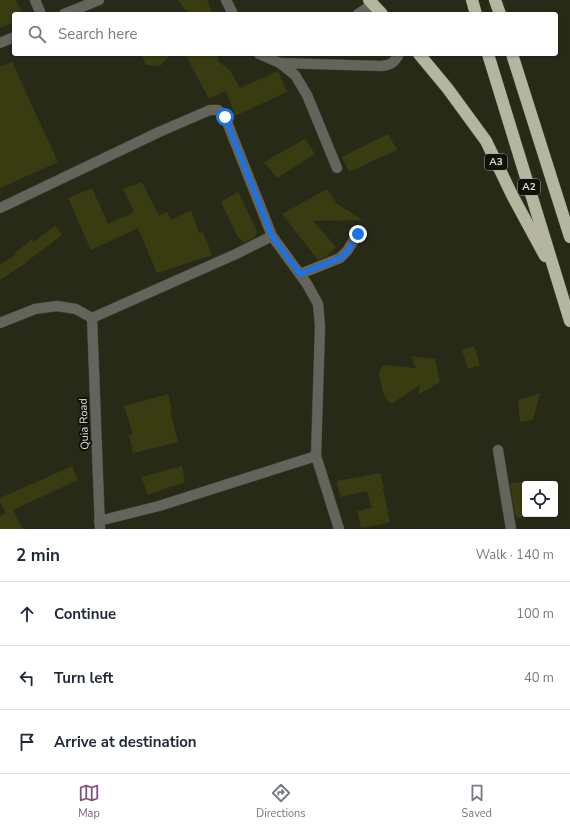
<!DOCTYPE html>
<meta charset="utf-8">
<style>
body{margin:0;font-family:"Nunito Sans",sans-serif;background:#f6f6f7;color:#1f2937}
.controls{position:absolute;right:12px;bottom:12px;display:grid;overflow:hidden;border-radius:4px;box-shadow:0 1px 3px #0004}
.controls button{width:36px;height:36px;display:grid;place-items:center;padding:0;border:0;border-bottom:1px solid #e0e1e3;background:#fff;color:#1f2937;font:20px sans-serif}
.stop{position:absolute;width:12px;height:12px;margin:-9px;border:3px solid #1a73e8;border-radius:50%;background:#fff}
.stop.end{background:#1a73e8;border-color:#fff;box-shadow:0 1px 4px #0008}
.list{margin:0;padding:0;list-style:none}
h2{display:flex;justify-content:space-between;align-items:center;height:52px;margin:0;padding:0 16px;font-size:17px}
h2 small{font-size:13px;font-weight:400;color:#747a83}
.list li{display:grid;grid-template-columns:26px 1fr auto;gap:12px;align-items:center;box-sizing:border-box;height:64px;padding:0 16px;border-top:1px solid #e0e1e3}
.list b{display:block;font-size:15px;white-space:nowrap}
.list em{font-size:13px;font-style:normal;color:#747a83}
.icon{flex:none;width:22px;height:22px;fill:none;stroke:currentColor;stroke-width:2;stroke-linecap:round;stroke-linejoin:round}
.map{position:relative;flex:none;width:570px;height:529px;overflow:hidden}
.search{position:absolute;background:#fff;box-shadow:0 1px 3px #0004;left:12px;right:12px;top:12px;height:44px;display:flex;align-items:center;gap:10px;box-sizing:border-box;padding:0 14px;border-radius:4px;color:#747a83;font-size:15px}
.sheet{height:244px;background:#fff}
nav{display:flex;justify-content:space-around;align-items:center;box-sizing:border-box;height:56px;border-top:1px solid #e0e1e3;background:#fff;font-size:11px;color:#747a83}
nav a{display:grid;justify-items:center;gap:2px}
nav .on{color:#80577c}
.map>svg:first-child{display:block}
.building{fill:#393b10}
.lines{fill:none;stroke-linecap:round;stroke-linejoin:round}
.minor-casing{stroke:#454736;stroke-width:11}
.highway-casing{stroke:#454736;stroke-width:13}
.minor{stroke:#63645b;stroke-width:10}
.highway{stroke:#b4b6a0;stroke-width:12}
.route{stroke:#1a73e8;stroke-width:5}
.labels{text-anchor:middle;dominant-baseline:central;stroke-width:4;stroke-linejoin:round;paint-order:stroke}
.shield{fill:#11120a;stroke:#a0a297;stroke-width:1}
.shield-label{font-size:10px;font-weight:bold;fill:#dee0d4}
.street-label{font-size:11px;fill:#dee0d4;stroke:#11120a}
</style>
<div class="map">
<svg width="570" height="529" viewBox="0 0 570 529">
<rect width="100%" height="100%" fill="#282a18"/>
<g class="building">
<polygon points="0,0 16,0 23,14 14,14 14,22 0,28"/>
<polygon points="178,0 207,0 213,14 188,14"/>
<polygon points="141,54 171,54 160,66 146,65"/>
<polygon points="185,54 218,54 219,62 230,70 240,88 278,71 287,92 235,116 226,91 209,99"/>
<polygon points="12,62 58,162 0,188 0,67"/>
<polygon points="388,134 397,150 349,172 342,157"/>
<polygon points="305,139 315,154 277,178 264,162"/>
<polygon points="142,182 159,216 167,212 171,220 191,210 199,233 203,232 212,255 157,273 138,228 91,250 68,198 92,188 108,224 134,212 123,189"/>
<polygon points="327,189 337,204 363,220 313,221 336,247 327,256 318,260 282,214"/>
<polygon points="238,192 257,231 255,237 244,243 238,237 221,202"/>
<polygon points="55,226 62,235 25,263 26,263 0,280 0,265 16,254 15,253 32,239 33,242"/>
<polygon points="474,346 480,365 468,369 462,350"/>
<polygon points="411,356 435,359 440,382 418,395 420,385 391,404 385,397 382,389 379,374 381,367 385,365 416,368"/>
<polygon points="540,393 533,420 520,422 518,400"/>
<polygon points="168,394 172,411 170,411 178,442 133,453 129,435 133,434 124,406"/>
<polygon points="72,466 78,480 13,510 23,529 0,529 0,516 6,513 0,502 0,498"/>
<polygon points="182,466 185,482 148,495 141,477"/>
<polygon points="380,473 384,488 383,488 390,522 377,526 377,525 361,528 357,511 372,508 367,491 340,497 337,481"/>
<polygon points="525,482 525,516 518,518 515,515 510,483"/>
</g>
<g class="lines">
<g class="minor-casing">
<g id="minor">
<polyline points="35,0 41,14"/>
<polyline points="226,0 233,14"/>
<polyline points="64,14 99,0"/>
<polyline points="358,14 373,4"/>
<polyline points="0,43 14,37"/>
<polyline points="259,54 280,63 295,75 307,95 337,168"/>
<path d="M 280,63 L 381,66 C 391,65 394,63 399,54"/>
<polyline points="0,208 159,132 210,110 218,110 225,117 272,236 236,254 92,318"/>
<polyline points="272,236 307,284 318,304 320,326 316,456"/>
<polyline points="300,274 340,258 347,251 358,234"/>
<polyline points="92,318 100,529"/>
<polyline points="0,323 35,309 57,306 76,309 92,318"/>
<polyline points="498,450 511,529"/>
<polyline points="99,521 159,506 316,456 339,529"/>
</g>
</g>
<g class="highway-casing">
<g id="highway">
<polyline points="369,0 382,14"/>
<polyline points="472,0 476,14"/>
<polyline points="495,0 500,14"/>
<polyline points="419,54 448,89 486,141 512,195 545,256"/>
<polyline points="488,54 570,321"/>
<polyline points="512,54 570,237"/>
</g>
</g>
<use href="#minor" class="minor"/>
<use href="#highway" class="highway"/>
</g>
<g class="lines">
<polyline class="route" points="225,117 272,236 300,274 340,258 348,251 358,234"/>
</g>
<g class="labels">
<g class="shield">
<rect x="485" y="154" width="22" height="16" rx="3"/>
<rect x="518" y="179" width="22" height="16" rx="3"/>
</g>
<g class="shield-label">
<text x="496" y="162">A3</text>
<text x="529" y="187">A2</text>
</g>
<g class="street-label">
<text transform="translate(84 424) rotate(-92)">Quia Road</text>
</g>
</g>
</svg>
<div class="controls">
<button><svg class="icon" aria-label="locate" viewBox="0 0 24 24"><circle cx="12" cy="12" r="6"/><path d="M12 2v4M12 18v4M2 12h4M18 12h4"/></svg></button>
</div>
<div class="stop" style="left:225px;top:117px"></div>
<div class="stop end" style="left:358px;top:234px"></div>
<div class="search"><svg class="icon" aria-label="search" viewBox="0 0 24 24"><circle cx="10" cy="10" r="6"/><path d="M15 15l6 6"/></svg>Search here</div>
</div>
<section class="sheet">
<h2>2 min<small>Walk · 140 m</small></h2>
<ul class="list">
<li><svg class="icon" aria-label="ahead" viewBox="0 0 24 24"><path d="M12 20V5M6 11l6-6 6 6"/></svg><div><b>Continue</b></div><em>100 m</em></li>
<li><svg class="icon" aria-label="left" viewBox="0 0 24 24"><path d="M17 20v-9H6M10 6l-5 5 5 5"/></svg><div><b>Turn left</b></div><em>40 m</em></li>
<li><svg class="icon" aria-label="arrive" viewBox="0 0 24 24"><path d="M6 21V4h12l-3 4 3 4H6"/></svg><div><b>Arrive at destination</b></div></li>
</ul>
</section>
<nav>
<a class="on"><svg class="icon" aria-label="map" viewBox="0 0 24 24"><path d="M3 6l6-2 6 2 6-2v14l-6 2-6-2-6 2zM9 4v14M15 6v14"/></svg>Map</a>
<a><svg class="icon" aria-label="directions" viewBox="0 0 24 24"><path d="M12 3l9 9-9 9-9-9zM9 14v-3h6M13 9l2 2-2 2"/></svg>Directions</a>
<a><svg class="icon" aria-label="saved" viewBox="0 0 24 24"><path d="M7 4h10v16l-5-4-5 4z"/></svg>Saved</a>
</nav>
